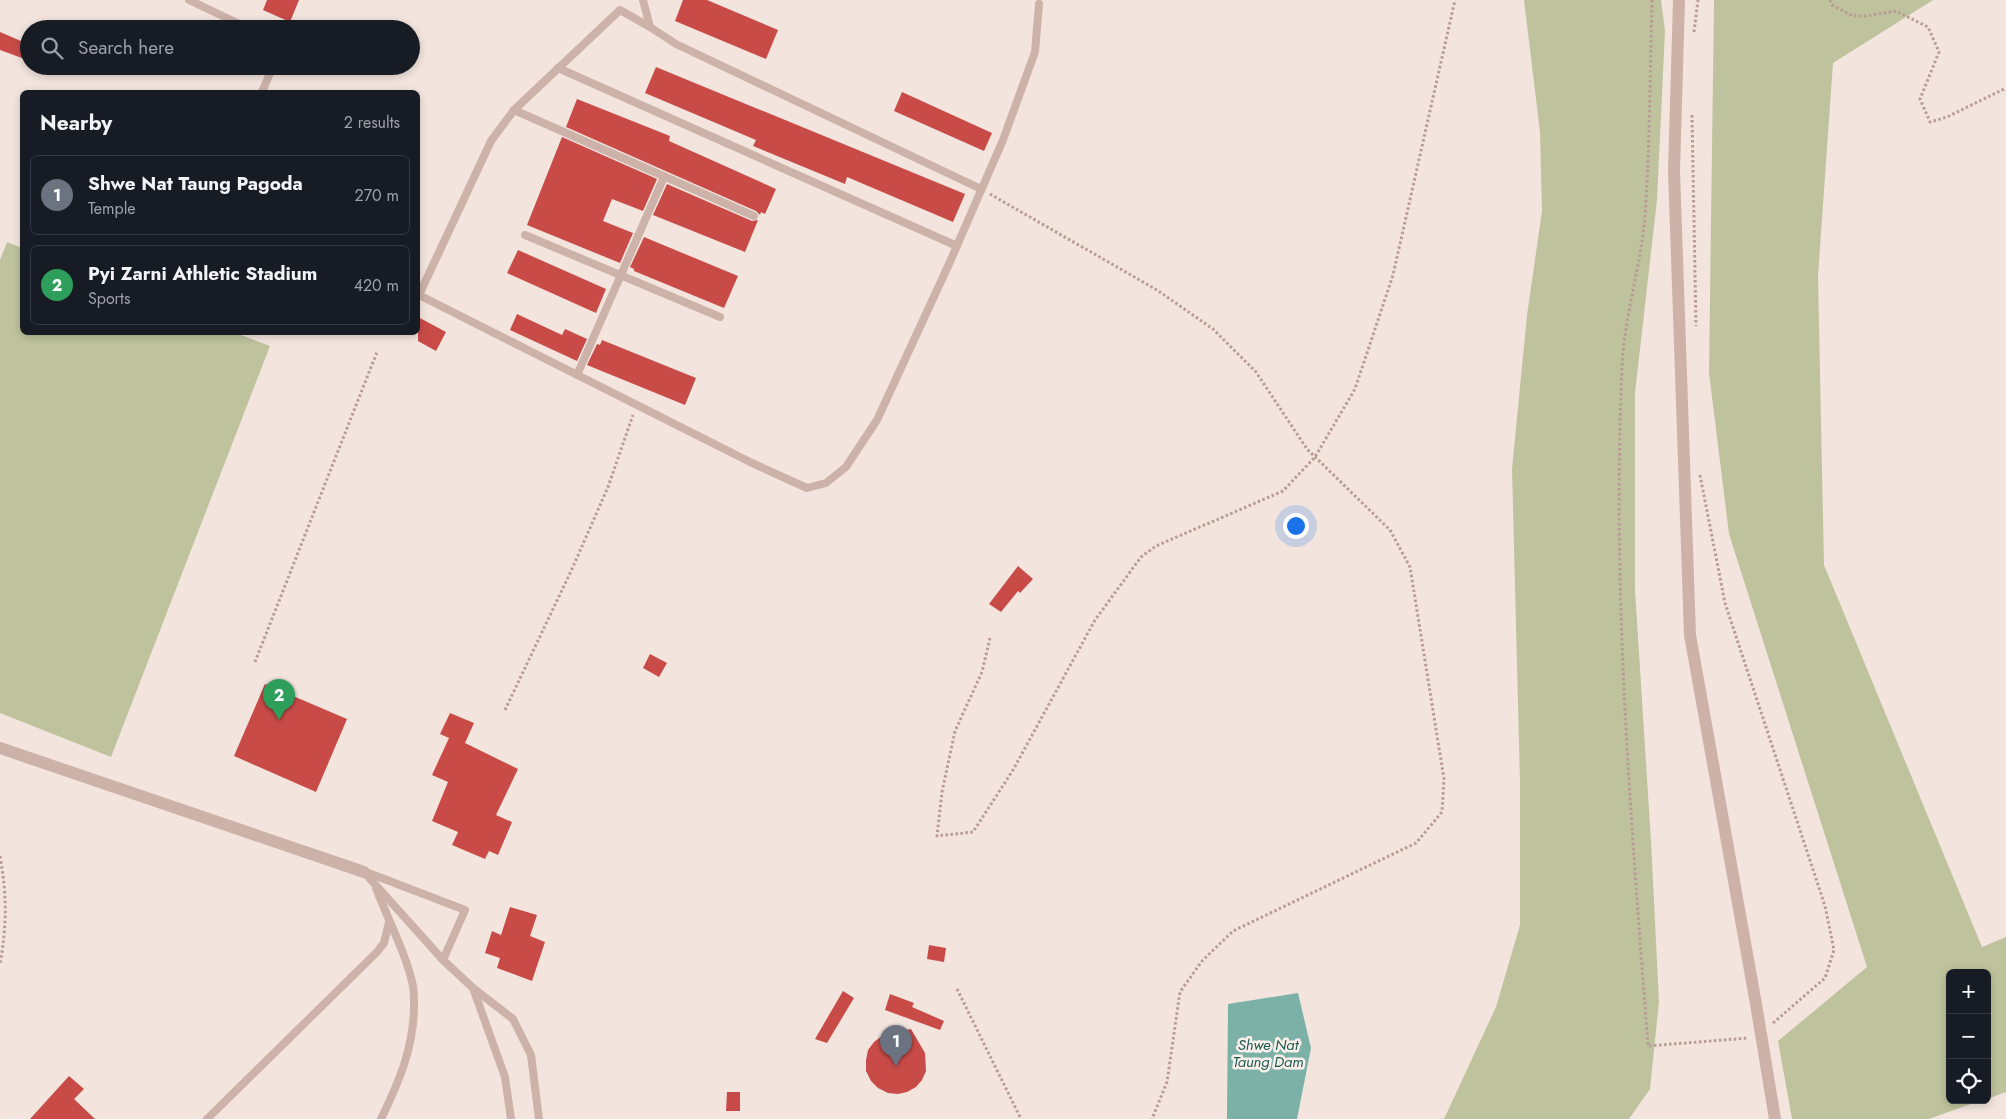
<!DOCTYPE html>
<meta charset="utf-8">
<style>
body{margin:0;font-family:Jost,sans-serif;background:#242831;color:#f1f3f6}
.controls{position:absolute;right:15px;bottom:15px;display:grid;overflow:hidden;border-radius:8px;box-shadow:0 2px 8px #0003}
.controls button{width:45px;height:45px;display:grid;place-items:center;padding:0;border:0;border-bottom:1px solid #363941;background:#171b24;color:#f1f3f6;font:25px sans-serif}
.you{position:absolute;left:1295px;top:525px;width:18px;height:18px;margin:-12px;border:4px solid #fff;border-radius:50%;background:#1a73e8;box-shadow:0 0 0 8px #1a73e833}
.badge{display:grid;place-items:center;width:32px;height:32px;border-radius:50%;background:#0b8043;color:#fff;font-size:16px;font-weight:700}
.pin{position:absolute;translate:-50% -41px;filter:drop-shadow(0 1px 2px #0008)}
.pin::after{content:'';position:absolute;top:26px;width:18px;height:15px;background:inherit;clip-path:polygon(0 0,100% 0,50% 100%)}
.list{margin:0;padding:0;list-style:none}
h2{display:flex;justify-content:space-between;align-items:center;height:65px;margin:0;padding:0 20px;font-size:21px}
h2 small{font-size:16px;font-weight:400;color:#9ea1a6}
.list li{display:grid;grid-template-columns:32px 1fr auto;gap:15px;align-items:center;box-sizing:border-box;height:80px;margin:0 10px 10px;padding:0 10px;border:1px solid #363941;border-radius:8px}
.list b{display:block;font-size:19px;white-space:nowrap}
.list p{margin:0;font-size:16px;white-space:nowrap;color:#9ea1a6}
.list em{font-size:16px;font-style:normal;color:#9ea1a6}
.icon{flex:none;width:28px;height:28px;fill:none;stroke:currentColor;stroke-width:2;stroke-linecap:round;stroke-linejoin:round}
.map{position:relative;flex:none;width:2006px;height:1119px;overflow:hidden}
.search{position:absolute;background:#171b24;box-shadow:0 2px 8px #0003;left:20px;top:20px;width:400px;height:55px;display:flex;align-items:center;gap:12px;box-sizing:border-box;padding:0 18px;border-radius:28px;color:#9ea1a6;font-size:19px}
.panel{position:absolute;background:#171b24;box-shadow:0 2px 8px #0003;left:20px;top:90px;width:400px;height:245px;border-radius:8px}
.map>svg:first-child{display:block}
.green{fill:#bec39d}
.water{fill:#7cb1a8}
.building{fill:#c84b48}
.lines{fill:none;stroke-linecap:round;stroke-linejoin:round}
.path{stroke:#b89b94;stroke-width:3;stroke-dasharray:2.5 2.5;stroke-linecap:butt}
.lane{stroke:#ccb2a9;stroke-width:8}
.street{stroke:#ccb2a9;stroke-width:12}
.labels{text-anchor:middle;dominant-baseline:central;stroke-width:5;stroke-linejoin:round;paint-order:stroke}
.water-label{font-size:15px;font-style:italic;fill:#1e5b52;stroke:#faf0eb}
</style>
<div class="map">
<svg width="2006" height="1119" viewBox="0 0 2006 1119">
<rect width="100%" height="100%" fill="#f3e5de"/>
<g class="green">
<polygon points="1524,0 1661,0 1665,31 1657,200 1635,393 1635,590 1651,841 1659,1002 1650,1089 1629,1119 1444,1119 1496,1007 1520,925 1520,782 1512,469 1527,315 1542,211 1540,132"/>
<polygon points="1714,0 1933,0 1833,63 1818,276 1824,565 1982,947 2006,937 2006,1092 1987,1099 1987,973 1950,973 1950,1100 1982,1100 1929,1119 1792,1119 1778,1041 1867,967 1729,534 1709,373"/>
<polygon points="7,242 22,248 22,332 236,333 270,346 111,757 0,713 0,260"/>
</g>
<polygon class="water" points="1298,993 1311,1048 1297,1119 1227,1119 1228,1004"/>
<g class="building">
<polygon points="267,0 299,0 290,22 263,10"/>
<polygon points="683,0 707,0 778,30 766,59 675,21"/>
<polygon points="0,32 28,44 22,58 0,50"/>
<polygon points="656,67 965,194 953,222 847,177 845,184 753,146 756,140 645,93"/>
<polygon points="902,92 992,133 984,151 894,111"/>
<polygon points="577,99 670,136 669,141 776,189 765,214 761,212 760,215 756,211 566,127"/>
<polygon points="562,137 657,179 643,211 612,199 603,221 633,233 620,263 527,225"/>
<polygon points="667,184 752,221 758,220 745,252 653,215"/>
<polygon points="644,237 738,276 724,308 634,271 634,269 630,267"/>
<polygon points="518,250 606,289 596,313 507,273"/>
<polygon points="517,314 562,335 565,329 587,339 577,361 510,330"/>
<polygon points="418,317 446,332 436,351 418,341"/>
<polygon points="602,340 696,378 685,405 587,365 597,344 600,345"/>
<polygon points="1018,566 1033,579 1020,593 1018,591 1001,612 989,604"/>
<polygon points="650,654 667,663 659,677 643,668"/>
<polygon points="265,684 347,719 316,792 234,756"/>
<polygon points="450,713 474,723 465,743 518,769 496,815 512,822 498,855 489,851 485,859 452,845 458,832 432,821 448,782 432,775 449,738 440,734"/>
<polygon points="510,907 537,915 530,936 545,942 532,981 497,968 500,958 485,953 492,931 501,935"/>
<polygon points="929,945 946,948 944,962 927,959"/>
<polygon points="843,991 854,998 827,1043 815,1039"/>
<polygon points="890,994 914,1003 912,1007 944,1021 940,1030 885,1010"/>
<polygon points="911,1029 925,1053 926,1071 922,1080 916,1087 907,1092 898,1094 888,1093 878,1088 871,1081 866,1071 866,1060 868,1050 874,1042 883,1035"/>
<polygon points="69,1076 84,1089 74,1099 95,1119 30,1119"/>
<polygon points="727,1092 740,1092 740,1111 726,1111"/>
</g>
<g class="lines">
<g class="path">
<path d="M 1652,0 C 1650,72 1650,144 1645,216 C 1641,266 1624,317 1622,367 C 1612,594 1631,820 1648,1046 L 1748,1038"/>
<polyline points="1830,0 1832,5 1853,16 1866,16 1896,11 1928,27 1939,52 1920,99 1930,122 1947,117 2006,88"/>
<polyline points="1694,32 1698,0"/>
<polyline points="1692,115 1696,326"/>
<polyline points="990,194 1157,290 1213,329 1256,372 1307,449 1390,530 1410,567 1444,779 1442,812 1416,843 1233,931 1202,961 1180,992 1167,1082 1152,1119"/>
<polyline points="1700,475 1725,603 1825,906 1834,950 1825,978 1772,1024"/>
<polyline points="990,638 982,672 955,731 942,792 937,836 973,832 1013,770 1095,620 1141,557 1156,546 1283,491 1315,457 1355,389 1393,275 1455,0"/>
<polyline points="255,662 377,352"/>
<polyline points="505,710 572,569 608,487 633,415"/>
<path d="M 0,856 C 7,895 7,925 0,964"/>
<polyline points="957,989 1021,1119"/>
</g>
<g class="lane">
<polyline points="189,0 250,29"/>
<polyline points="643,0 650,27 676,44 981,189"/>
<polyline points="650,27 620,10 514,110 491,141 419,295 752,463 807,488 826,483 846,467 877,420 949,264 1003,140 1035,52 1039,4"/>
<polyline points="558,68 957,246"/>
<polyline points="262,92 273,66"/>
<polyline points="514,110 754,216"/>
<polyline points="525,235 720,317"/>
<polyline points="577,375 664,177"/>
<polyline points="364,872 443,960 473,988 513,1019 531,1055 539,1119"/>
<polyline points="366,872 465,910 443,960"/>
<path d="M 376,888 C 388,920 406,953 413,986 C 414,992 414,999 414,1005 C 414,1047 399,1082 381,1119"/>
<polyline points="473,988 505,1077 511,1119"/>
<polyline points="207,1119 377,952 384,943 389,922"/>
</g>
<g class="street">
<polyline points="1679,0 1674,171 1690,635 1756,1004 1775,1119"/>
<polyline points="0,748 364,872"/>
</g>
</g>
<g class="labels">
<g class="water-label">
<text x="1268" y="1045">Shwe Nat<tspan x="1268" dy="17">Taung Dam</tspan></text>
</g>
</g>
</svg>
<div class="controls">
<button>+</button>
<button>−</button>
<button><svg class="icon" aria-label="locate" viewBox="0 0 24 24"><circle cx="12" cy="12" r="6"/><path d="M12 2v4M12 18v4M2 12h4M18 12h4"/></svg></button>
</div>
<div class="you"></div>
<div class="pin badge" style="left:896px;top:1066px;background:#6b7280">1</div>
<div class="pin badge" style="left:279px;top:720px;background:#2e9e5b">2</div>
<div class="search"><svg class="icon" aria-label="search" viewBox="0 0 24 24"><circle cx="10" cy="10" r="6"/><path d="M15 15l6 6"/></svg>Search here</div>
<section class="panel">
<h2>Nearby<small>2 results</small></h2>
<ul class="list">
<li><span class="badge" style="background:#6b7280">1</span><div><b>Shwe Nat Taung Pagoda</b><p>Temple</p></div><em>270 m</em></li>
<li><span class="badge" style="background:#2e9e5b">2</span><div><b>Pyi Zarni Athletic Stadium</b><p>Sports</p></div><em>420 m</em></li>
</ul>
</section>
</div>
